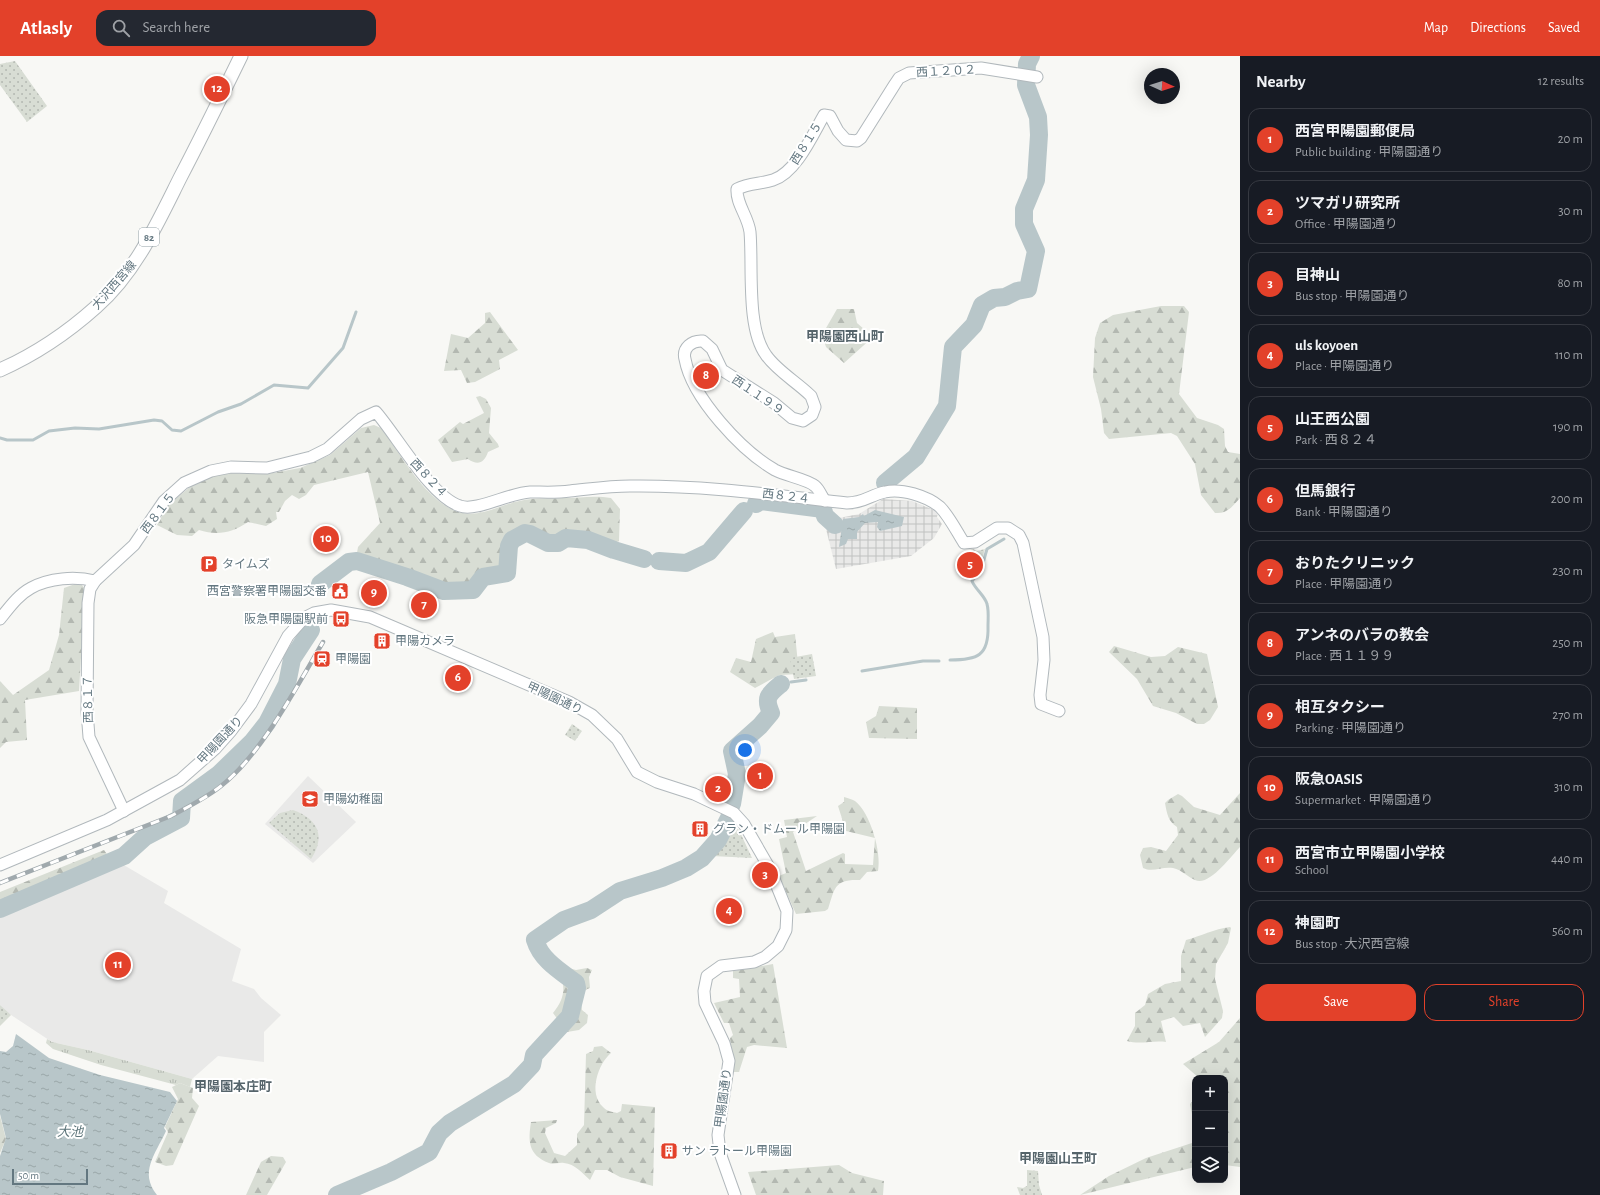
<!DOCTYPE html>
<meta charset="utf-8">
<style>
body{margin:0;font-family:"Alegreya Sans","Noto Sans JP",sans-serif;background:#242831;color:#f1f3f6}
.controls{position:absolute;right:12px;bottom:12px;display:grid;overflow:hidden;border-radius:8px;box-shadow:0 4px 16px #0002}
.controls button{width:36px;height:36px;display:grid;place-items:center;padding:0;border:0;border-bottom:1px solid #363941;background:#171b24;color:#f1f3f6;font:20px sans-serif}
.compass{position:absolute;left:1144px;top:12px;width:36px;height:36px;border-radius:50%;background:#171b24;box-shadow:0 4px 16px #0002;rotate:93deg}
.scale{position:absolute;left:12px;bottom:10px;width:76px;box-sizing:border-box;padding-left:4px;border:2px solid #637780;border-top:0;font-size:11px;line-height:14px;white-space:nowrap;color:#637780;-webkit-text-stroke:3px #fff;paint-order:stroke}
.you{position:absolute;left:745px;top:694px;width:14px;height:14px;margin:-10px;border:3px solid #fff;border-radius:50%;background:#1a73e8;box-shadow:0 0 0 6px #1a73e833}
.badge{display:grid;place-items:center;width:26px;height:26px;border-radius:50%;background:#e3412a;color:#fff;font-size:13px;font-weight:700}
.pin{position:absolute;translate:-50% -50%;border:2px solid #fff;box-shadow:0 1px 4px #0006}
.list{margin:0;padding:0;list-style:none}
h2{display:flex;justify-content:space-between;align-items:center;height:52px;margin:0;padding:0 16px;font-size:17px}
h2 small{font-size:13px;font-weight:400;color:#9ea1a6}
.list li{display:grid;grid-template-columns:26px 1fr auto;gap:12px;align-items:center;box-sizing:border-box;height:64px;margin:0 8px 8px;padding:0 8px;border:1px solid #363941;border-radius:12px}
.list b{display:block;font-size:15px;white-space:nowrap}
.list p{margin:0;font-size:13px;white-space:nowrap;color:#9ea1a6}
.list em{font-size:13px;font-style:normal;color:#9ea1a6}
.actions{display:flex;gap:8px;padding:12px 16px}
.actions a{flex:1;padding:9px 0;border:1px solid #e3412a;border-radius:12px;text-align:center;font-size:14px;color:#e3412a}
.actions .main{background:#e3412a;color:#fff}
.icon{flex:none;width:22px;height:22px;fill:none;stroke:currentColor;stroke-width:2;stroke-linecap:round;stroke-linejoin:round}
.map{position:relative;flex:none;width:1240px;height:1139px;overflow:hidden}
header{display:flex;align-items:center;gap:24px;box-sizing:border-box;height:56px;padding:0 20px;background:#e3412a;color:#fff}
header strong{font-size:19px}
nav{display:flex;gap:22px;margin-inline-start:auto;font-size:14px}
.search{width:280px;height:36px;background:#242831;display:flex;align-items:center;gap:10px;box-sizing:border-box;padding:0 14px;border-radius:12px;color:#9ea1a6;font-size:15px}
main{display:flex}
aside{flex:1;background:#171b24}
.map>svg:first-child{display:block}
.built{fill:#e9e9e8}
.industrial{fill:url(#industrial-grid)}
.grass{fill:url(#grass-tufts)}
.forest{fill:url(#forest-firs)}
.park{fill:url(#park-dots)}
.water{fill:url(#water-ripples)}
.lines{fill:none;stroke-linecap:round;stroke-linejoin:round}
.stream{stroke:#b8c6c9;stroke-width:3}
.river{stroke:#b8c6c9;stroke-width:18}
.secondary-casing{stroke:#b1b8bc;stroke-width:13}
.primary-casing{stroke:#b2b8bb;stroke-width:15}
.secondary{stroke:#fff;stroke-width:11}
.primary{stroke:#fff;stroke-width:13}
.rail-casing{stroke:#a0a9ad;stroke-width:4.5}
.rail{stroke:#fff;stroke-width:3;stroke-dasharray:9;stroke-linecap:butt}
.labels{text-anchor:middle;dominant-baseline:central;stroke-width:4;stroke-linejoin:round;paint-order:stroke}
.shield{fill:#fff;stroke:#92a0a6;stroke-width:1}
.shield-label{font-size:11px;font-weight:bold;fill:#637780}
.street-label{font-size:12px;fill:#637780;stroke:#fff}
.poi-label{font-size:12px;fill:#637780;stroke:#fff;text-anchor:start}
.neighbourhood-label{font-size:13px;font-weight:bold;fill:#55646b;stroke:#fff}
.water-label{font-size:13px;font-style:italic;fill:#5e767b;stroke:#fff}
</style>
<header>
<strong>Atlasly</strong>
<div class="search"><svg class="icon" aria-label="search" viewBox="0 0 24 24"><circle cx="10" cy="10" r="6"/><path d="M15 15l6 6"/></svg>Search here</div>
<nav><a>Map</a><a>Directions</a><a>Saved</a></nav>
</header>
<main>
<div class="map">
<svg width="1240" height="1139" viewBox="0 0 1240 1139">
<defs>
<pattern id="industrial-grid" width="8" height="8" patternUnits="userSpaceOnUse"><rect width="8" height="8" fill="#e9e9e8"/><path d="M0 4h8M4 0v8" fill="none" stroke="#c0c2c1"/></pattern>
<pattern id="grass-tufts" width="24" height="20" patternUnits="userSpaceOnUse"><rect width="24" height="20" fill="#d8ddd4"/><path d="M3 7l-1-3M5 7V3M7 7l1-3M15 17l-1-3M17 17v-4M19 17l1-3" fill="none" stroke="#b3b8b1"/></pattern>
<pattern id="forest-firs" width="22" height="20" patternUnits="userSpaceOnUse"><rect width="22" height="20" fill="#d8ddd4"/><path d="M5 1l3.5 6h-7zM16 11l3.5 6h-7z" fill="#b3b8b1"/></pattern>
<pattern id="park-dots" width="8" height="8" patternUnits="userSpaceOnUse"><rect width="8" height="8" fill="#d8ddd4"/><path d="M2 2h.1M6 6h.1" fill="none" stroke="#b3b8b1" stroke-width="1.8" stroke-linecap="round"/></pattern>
<pattern id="water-ripples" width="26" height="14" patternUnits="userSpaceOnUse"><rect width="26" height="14" fill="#b8c6c9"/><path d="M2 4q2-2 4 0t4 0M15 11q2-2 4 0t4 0" fill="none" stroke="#99a6a8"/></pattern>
</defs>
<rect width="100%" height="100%" fill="#f8f8f5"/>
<g class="built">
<polygon points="308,720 356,766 313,807 265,768"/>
<polygon points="122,808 168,835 164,847 241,893 232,925 254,933 261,942 281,959 264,976 264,1006 218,1000 192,1023 88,994 52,986 5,955 0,949 0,857"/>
</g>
<polygon class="industrial" points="883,443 912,445 934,454 938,457 937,461 942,468 934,482 911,500 836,513 824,465 859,458"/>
<polygon class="grass" points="47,983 52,986 88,994 192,1023 190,1031 180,1027 176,1029 101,1009 53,993 46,987"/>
<g class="forest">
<path d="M 1161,250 L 1184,250 L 1189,256 L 1179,338 L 1197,362 L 1218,369 L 1224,373 L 1225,390 L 1228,396 L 1240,398 L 1240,442 C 1232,451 1227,458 1215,457 L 1201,439 L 1195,408 L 1177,380 L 1171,377 L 1109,383 L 1104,377 L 1101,353 L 1093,321 L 1095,282 L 1100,267 L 1113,259 Z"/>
<polygon points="837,253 854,253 857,267 873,281 844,307 826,291 822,279"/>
<polygon points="490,256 518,294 499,304 500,313 475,326 467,327 461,314 444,315 451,278 468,282 485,267 485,257"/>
<path d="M 480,340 L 486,343 L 491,352 L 489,377 L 498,388 L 499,391 L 488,396 C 484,407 478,410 468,403 L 452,406 L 438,384 L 460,366 L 463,368 L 484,357 L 476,341 Z"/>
<path d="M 374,369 L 381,372 C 398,394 412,421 433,440 C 472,476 491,447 532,443 C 542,442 553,443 563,442 C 579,442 595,439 611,442 L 620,453 L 619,485 C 596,499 570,481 546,482 C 538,482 529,485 521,486 L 514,498 L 512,518 L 488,524 L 478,533 L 467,539 L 449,539 L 376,513 L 355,508 L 358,491 L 380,467 L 368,416 L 314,429 L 306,439 L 299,443 L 292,439 L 285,445 L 279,456 L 276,456 L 277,463 L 266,470 L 248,466 C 232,477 217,480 199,474 L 192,480 L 177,479 L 157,469 L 168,449 L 190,431 L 205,423 L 221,417 L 267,418 L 300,412 L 330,399 L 361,372 Z"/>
<polygon points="75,528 82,529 85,533 79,635 25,644 27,684 6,686 0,692 0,625 13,639 49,614 59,579 64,532"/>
<polygon points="773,576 775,581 795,578 799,618 779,619 755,632 730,616 736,602 751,606 756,583"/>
<polygon points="1114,590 1151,601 1165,600 1178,591 1207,598 1218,651 1210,664 1204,668 1197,668 1176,657 1153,650 1137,623 1109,596"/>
<polygon points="879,650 917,652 917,683 869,682 866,666 876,660"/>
<path d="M 1240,737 L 1240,791 C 1231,800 1209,831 1195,824 C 1188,821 1182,814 1173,812 C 1162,810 1153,817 1143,812 L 1140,799 L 1143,792 L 1151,791 L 1166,795 L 1178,779 L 1177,771 C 1168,765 1167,758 1165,747 L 1168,744 L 1178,738 L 1182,740 L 1194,751 L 1220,759 Z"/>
<path d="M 844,741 C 847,742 852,743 855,745 C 870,756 882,797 878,815 L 867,816 L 860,824 C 834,823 835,832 828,853 L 825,855 L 796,858 L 779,820 L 786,817 L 779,783 L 787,781 L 784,764 L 817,760 L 793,776 L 806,815 L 843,797 L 845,798 L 845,808 L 873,809 L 875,782 L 846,775 L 838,750 L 844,746 Z"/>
<polygon points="125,788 129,790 131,800 129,805 0,856 0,836 104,794 109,801 120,798"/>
<path d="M 1230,871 L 1231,872 L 1228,887 L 1216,908 L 1215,923 L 1223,955 L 1222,962 L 1205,981 L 1200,967 L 1183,970 L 1174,961 L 1161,965 L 1166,986 C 1153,984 1140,989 1127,985 L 1135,970 L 1135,957 L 1145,949 L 1148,938 L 1165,928 L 1181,925 L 1181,900 L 1186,884 C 1201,880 1214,873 1230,871 Z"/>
<polygon points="773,908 787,992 754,989 747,991 739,1016 734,1016 730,982 733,979 729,967 724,967 714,947 740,941 739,923 733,922 733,915"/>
<path d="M 565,911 L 576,914 L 587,912 L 592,914 L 589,921 L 590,932 C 577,937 581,942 582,954 L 588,959 L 587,967 L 579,974 L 567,976 L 553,957 C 564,943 566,933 560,917 Z"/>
<polygon points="1240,962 1240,1111 1225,1109 1225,1022 1199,1022 1183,1008 1219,986"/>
<path d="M 602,990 L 611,997 C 598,1008 588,1037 603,1051 C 606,1055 613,1056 617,1057 L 621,1055 L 622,1048 L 655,1051 L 653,1130 L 620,1121 L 607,1114 L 595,1114 L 590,1124 C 582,1117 575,1108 564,1107 C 559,1106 553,1109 549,1107 C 528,1099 528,1085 531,1066 L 557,1064 L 556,1067 L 546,1072 L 545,1077 L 554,1097 L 565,1100 L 577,1089 L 577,1078 L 584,1069 L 586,998 L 593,995 L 594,991 Z"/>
<polygon points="180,1027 193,1032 192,1042 199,1050 173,1109 166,1110 155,1106 168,1076 165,1071 178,1043 172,1031"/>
<polygon points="1195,1043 1195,1073 1190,1048"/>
<polygon points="0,1060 6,1083 0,1097"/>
<polygon points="1195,1086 1195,1111 1080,1139 1109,1120 1146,1102"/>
<polygon points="271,1100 283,1101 286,1106 267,1139 246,1139 261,1106"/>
<polygon points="839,1109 852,1117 884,1125 883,1139 756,1139 748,1116"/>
</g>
<g class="park">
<polygon points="15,5 47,50 27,66 0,29 0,8"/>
<polygon points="973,493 977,495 985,493 979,513 971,521 959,519 960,505 964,496"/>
<polygon points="812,598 816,620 794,623 790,602"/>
<polygon points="572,668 582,675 575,685 565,679"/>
<path d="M 293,754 C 318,763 326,780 311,803 L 269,767 L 280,757 Z"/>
<polygon points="729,769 739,774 752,802 712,800 722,786"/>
<polygon points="0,949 11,959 0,970"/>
<polygon points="1027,1114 1038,1115 1039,1129 1042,1139 1020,1139 1017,1131 1023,1132 1027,1130"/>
</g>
<g class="water">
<polygon points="875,454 904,461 902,470 880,475 877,471 878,466 865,467 857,476 857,483 848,483 846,488 839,491 843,463 859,461 863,458 864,460"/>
<path d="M 16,978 L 49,1002 L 100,1019 L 170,1036 L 177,1045 L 164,1072 L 166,1075 C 155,1099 139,1116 157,1139 L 163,1139 L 0,1139 L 0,1100 L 6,1082 L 0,1058 L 0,995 L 6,996 L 13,990 Z"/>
</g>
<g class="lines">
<g class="stream">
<polyline points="0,382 7,384 33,384 49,375 75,372 99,373 154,364 162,365 172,374 181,375 218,356 241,348 274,329 308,332 343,292 356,256"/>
<path d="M 950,604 C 977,604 989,600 988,570 C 988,563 989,555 987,548 C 985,540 975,533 972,525 L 981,514 L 987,493 L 1004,483"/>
<polyline points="862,615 923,605 939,605"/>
<polyline points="791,626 806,624"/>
<polyline points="781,628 782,627"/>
</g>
<g class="river">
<polyline points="885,427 916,401 947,350 953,291 974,269 982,249 994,242 1005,241 1017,235 1028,233 1036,195 1024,168 1024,153 1036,124 1039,79 1038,61 1026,29 1027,8 1031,0"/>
<polyline points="756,448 761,445 823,453 825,460 835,469"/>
<polyline points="659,505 686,507 709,496 744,455"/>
<polyline points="320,528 349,506 357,505 407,521 444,535 473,534 483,521 507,517 509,490 512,484 525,477 530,478 548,487 558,487 566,482 588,484 614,494 644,503"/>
<path d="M 732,748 L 737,718 L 732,695 L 760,670 L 771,657 C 764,641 769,638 781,628"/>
<polyline points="0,853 124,800 145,781 181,762 182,745 219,718 252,686 267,667 287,628 292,603 311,574"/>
<path d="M 337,1139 L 391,1116 L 429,1096 L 439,1077 L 450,1067 L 514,1028 L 532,1009 L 534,999 L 570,960 L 577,932 L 576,927 C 560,915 541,904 535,884 L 564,864 L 591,854 L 620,835 L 662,822 L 686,812 L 702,802 L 718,784 L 729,762"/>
</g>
<g class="secondary-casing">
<g id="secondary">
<path d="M 825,445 C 822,441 819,433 815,430 C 807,423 786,420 775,414 C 742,395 692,342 685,303 C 682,292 692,284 703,285 L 712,293 L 722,314 L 774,347 L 792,362 L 803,365 L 812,359 L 815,351 L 811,340 C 797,326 777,315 766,299 C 746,272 753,209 750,176 C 748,160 736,148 737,133 C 749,127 761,128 773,124 C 796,117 813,78 824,59 L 830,60 L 838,75 L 846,84 L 857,85 L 861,82 L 895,28 L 899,22 L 909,17 L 981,12 L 1037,21"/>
<polyline points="95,525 90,533 88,547 87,655 89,681 124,755"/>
<path d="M 0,563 C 9,552 18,539 31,532 C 49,522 75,520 95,525 L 134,489 L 164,445 L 184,427 L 211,415 L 231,411 L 267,412 L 311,401 L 327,393 L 361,363 L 376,356 C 397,380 431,441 460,450 C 476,456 509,437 530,436 C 543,436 557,437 570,435 C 590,433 609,430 630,430 C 703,429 775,439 847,447 C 864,447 870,439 885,436 C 901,432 927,440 940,451 C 949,460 957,476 964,487 L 975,486 L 997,472 L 1008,472 L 1019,479 L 1023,487 L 1043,581 L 1044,604 L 1040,639 L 1041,648 L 1059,655"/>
<polyline points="0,809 107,764 180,724 215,693 231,675 251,648 288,580 304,562 314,557 331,554 370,561 569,646 592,659 617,683 637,716 657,726 694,738 734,757 744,768 770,813 787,855 786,874 778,890 765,901 754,906 721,910 707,920 704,935 705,947 724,987 729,1005 718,1079 720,1097 735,1139"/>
</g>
</g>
<g class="primary-casing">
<path id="primary" d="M 0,314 C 36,298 67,277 96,251 C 135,217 157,168 180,122 C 201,82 221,41 241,0"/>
</g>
<use href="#secondary" class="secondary"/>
<use href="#primary" class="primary"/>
<g class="rail-casing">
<path id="rail" d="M 0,827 L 171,760 C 188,751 206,742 221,730 C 261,699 297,630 323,586"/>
</g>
<use href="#rail" class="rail"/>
</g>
<defs>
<g id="parking-square" transform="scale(0.9)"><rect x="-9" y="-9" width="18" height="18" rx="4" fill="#e3412a" stroke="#fff"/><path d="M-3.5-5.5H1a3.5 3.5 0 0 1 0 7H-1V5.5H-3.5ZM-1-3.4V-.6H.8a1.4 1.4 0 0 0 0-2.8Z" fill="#fff"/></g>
<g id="civic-square" transform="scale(0.9)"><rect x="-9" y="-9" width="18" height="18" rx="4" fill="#e3412a" stroke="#fff"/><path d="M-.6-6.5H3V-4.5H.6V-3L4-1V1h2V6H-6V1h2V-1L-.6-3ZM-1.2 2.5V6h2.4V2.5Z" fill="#fff"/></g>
<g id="bus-square" transform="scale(0.9)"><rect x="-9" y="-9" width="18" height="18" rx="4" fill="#e3412a" stroke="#fff"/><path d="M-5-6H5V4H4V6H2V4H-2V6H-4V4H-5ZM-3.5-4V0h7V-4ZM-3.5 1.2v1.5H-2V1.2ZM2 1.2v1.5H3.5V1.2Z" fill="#fff"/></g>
<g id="building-square" transform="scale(0.9)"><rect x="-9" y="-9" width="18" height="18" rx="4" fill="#e3412a" stroke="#fff"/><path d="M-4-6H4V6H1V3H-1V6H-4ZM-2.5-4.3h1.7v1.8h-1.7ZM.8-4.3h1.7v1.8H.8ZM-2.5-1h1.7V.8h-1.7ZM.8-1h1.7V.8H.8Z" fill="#fff"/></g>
<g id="station-square" transform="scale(0.9)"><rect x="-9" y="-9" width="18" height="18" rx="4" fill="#e3412a" stroke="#fff"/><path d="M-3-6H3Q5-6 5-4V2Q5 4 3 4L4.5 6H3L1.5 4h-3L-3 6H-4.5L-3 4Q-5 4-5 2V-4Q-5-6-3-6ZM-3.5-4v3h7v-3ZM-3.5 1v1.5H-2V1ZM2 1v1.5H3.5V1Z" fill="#fff"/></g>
<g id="school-square" transform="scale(0.9)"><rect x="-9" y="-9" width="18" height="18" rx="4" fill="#e3412a" stroke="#fff"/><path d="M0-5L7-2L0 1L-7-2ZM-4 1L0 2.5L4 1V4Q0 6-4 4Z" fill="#fff"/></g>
</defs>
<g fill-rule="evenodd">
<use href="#parking-square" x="209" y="508"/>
<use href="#civic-square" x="340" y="535"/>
<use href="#bus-square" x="341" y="563"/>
<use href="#building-square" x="382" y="585"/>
<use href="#station-square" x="322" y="603"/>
<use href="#school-square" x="310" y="743"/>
<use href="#building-square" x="700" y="773"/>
<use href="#building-square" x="669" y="1095"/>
</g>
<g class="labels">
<rect class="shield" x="139" y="172" width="20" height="18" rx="3"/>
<g class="shield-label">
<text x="149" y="181">82</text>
</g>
<g class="street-label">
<text transform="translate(946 15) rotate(-3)">西１２０２</text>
<text transform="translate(806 87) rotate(-58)">西８１５</text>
<text transform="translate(114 229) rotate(-49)">大沢西宮線</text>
<text transform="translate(758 339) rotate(34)">西１１９９</text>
<text transform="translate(429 422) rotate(47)">西８２４</text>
<text transform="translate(786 440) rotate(7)">西８２４</text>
<text transform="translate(158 457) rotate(-53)">西８１５</text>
<text transform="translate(555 642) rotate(25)">甲陽園通り</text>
<text transform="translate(88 643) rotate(-91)">西８１７</text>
<text transform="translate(220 684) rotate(-47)">甲陽園通り</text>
<text transform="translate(723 1042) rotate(-82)">甲陽園通り</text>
</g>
<g class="poi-label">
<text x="222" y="508">タイムズ</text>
<text x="327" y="535" text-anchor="end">西宮警察署甲陽園交番</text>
<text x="328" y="563" text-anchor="end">阪急甲陽園駅前</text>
<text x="395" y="585">甲陽カメラ</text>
<text x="335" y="603">甲陽園</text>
<text x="323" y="743">甲陽幼稚園</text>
<text x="713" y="773">グラン・ドムール甲陽園</text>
<text x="682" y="1095">サン ラトール甲陽園</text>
</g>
<g class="neighbourhood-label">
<text x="845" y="281">甲陽園西山町</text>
<text x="233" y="1031">甲陽園本庄町</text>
<text x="1058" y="1103">甲陽園山王町</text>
</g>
<g class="water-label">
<text x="70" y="1076">大池</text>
</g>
</g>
</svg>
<div class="controls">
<button>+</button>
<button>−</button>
<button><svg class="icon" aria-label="layers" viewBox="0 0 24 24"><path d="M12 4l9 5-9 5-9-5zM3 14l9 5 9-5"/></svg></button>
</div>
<svg class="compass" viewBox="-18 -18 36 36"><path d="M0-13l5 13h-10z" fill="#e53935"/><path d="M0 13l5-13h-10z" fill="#9ea1a6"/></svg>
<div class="scale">50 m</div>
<div class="you"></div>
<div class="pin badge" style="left:760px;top:720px">1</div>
<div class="pin badge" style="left:718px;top:733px">2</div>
<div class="pin badge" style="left:765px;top:819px">3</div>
<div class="pin badge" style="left:729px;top:855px">4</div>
<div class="pin badge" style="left:970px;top:509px">5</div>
<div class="pin badge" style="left:458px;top:622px">6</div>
<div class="pin badge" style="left:424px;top:549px">7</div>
<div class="pin badge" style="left:706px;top:320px">8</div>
<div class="pin badge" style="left:374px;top:537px">9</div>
<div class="pin badge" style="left:326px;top:483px">10</div>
<div class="pin badge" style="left:118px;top:909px">11</div>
<div class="pin badge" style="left:217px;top:33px">12</div>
</div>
<aside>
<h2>Nearby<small>12 results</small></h2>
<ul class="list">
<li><span class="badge">1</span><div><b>西宮甲陽園郵便局</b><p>Public building · 甲陽園通り</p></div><em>20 m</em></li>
<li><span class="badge">2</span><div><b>ツマガリ研究所</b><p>Office · 甲陽園通り</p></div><em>30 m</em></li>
<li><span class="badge">3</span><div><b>目神山</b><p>Bus stop · 甲陽園通り</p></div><em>80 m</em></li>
<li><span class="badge">4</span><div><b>uls koyoen</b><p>Place · 甲陽園通り</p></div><em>110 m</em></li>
<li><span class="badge">5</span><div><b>山王西公園</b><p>Park · 西８２４</p></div><em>190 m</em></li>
<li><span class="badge">6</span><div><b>但馬銀行</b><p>Bank · 甲陽園通り</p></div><em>200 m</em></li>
<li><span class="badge">7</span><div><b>おりたクリニック</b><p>Place · 甲陽園通り</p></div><em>230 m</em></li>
<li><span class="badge">8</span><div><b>アンネのバラの教会</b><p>Place · 西１１９９</p></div><em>250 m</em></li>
<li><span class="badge">9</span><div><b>相互タクシー</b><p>Parking · 甲陽園通り</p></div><em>270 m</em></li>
<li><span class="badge">10</span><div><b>阪急OASIS</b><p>Supermarket · 甲陽園通り</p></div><em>310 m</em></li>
<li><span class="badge">11</span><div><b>西宮市立甲陽園小学校</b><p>School</p></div><em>440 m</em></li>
<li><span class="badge">12</span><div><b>神園町</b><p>Bus stop · 大沢西宮線</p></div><em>560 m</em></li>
</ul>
<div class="actions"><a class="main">Save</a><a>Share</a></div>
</aside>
</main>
